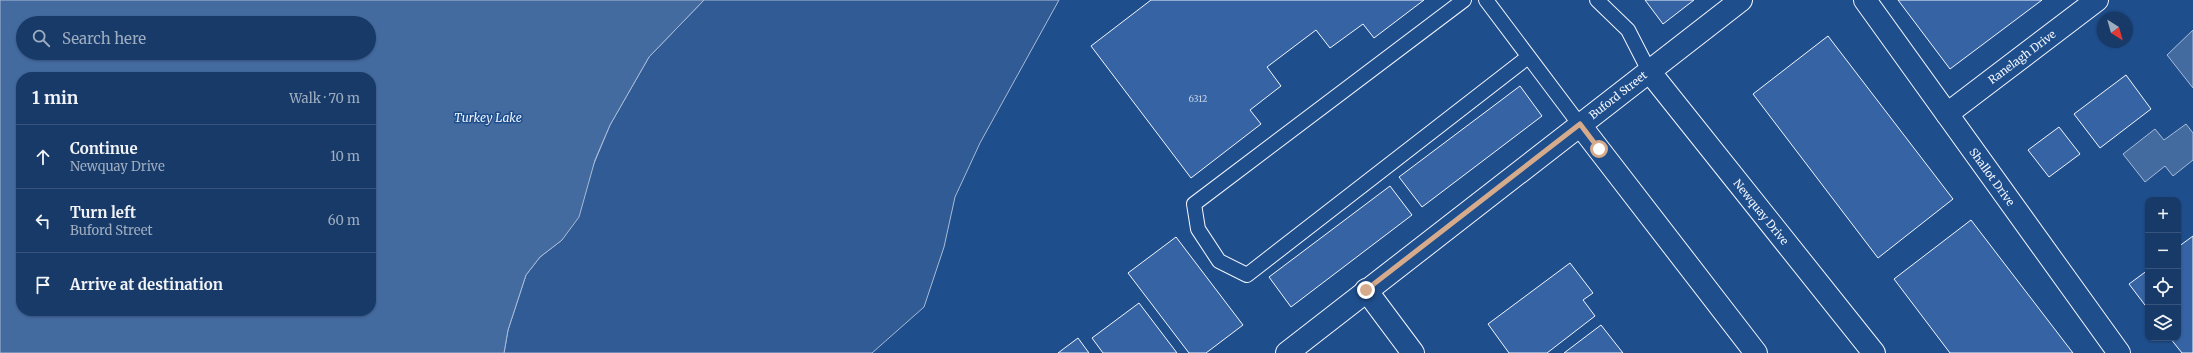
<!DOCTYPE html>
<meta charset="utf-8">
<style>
body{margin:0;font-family:Merriweather,serif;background:#244571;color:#f1f3f6}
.controls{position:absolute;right:12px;bottom:12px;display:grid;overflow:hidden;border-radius:8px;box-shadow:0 1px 3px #0004}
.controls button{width:36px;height:36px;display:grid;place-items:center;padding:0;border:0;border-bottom:1px solid #36547d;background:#173a69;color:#f1f3f6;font:20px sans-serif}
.compass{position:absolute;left:2097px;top:12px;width:36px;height:36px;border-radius:50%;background:#173a69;box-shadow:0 1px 3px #0004;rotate:143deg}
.stop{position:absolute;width:12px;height:12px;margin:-9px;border:3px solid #d6ab8b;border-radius:50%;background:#fff}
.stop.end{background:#d6ab8b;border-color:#fff;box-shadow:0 1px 4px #0008}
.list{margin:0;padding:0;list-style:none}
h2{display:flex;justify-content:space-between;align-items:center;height:52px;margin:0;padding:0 16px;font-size:17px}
h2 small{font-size:13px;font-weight:400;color:#9eadc0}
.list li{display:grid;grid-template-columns:26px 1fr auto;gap:12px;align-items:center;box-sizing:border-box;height:64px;padding:0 16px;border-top:1px solid #36547d}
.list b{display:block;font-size:15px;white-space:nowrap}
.list p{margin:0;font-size:13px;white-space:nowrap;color:#9eadc0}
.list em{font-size:13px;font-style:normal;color:#9eadc0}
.icon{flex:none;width:22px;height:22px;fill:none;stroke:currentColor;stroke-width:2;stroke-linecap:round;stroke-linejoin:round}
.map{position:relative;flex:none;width:2193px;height:353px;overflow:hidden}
.search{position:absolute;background:#173a69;box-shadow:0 1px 3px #0004;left:16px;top:16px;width:360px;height:44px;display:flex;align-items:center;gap:10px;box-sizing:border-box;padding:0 14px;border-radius:22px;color:#9eadc0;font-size:15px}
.panel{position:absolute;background:#173a69;box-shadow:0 1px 3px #0004;left:16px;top:72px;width:360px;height:244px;border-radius:16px}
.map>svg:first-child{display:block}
.built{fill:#305b95;stroke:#a8bbd7}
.water{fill:#446ba0;stroke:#a8bbd7;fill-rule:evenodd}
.building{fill:#3563a3;stroke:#f2f6ff}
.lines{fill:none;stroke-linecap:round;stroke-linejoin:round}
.service-casing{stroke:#f2f6ff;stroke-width:16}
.minor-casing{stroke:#f2f6ff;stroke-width:24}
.service{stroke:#1f4e8c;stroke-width:14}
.minor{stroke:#1f4e8c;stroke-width:22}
.route{stroke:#d6ab8b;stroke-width:5}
.labels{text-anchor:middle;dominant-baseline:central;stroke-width:3;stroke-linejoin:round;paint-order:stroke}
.number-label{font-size:9px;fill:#c3d1e8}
.street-label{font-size:11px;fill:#f2f6ff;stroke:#1f4e8c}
.water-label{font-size:12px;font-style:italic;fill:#f2f6ff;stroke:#1f4e8c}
</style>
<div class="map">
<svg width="2193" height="353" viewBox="0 0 2193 353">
<rect width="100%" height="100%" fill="#1f4e8c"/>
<polygon class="built" points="704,0 1059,0 980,143 955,197 944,247 924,307 872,353 504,353 508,330 526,275 540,257 562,240 610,125 649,57"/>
<g class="water">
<path d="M 0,0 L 704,0 L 649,57 L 610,125 L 595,160 L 579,217 L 562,240 L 540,257 L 526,275 L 508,330 L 504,353 L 0,353 ZM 23,23 L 369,23 L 369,53 L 23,53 ZM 21,77 L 371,77 L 371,311 L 21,311 Z"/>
<polygon points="2193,30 2193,88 2167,55"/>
<polygon points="2186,124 2193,133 2193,160 2173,176 2165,166 2145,182 2123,154 2155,129 2164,140"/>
</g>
<g class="building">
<polygon points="1151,0 1424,0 1374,38 1363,24 1330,48 1316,30 1267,67 1281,86 1250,110 1261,124 1191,178 1091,46"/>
<polygon points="1645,0 1694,0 1663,24"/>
<polygon points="1898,0 2042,0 1950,69"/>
<polygon points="1828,36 1953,199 1878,258 1753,94"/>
<polygon points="2126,75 2151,109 2100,148 2074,114"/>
<polygon points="1520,86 1542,116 1422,207 1399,177"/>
<polygon points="2059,127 2080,154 2049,177 2028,150"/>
<polygon points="1390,186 1412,215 1291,307 1269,277"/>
<polygon points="1971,220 2073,353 1950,353 1894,279"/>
<polygon points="2193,236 2193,353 2182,353 2170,338 2178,338 2178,247"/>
<polygon points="1176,237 1243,325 1206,353 1189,353 1128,273"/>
<polygon points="1570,263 1593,293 1583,300 1595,316 1547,353 1509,353 1488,324"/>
<polygon points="2148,270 2148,309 2129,284"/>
<polygon points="1139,303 1177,353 1103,353 1092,338"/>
<polygon points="1601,325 1623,353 1564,353"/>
<polygon points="1078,338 1089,353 1058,353"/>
</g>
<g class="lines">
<g class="service-casing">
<g id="service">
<polyline points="1464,0 1194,204 1198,229 1219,261 1247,275 1528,57"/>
<polyline points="1486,0 1580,125"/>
<polyline points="1597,0 1628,30 1649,71"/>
</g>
</g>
<g class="minor-casing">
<g id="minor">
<polyline points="1865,0 2119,353"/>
<polyline points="1649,71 1874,353"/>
<polyline points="1947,114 2097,0"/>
<polyline points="1580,125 1756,353"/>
<polyline points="1366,290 1413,353"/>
<polyline points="1287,353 1741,0"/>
</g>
</g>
<use href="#service" class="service"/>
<use href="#minor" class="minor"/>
</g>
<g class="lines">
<polyline class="route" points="1366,290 1580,124 1599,149"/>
</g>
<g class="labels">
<g class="number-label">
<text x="1198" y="98">6312</text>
</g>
<g class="street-label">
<text transform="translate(2022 57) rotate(-37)">Ranelagh Drive</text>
<text transform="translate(1618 95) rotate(-38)">Buford Street</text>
<text transform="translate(1992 177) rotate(54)">Shallot Drive</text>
<text transform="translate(1761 212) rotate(51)">Newquay Drive</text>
</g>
<g class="water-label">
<text x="488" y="117">Turkey Lake</text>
</g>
</g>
</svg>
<div class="controls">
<button>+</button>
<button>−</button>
<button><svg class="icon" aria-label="locate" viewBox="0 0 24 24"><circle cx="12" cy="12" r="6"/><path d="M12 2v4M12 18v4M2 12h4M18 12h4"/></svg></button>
<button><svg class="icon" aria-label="layers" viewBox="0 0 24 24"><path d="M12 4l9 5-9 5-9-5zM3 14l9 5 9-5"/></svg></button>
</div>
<svg class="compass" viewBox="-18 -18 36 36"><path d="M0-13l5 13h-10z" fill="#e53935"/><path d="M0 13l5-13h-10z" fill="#9eadc0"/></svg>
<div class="stop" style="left:1599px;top:149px"></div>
<div class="stop end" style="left:1366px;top:290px"></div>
<div class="search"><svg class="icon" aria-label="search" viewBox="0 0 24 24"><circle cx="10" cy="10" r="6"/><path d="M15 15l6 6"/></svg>Search here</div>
<section class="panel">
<h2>1 min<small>Walk · 70 m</small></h2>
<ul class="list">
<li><svg class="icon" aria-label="ahead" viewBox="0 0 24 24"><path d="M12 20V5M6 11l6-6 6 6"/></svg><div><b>Continue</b><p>Newquay Drive</p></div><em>10 m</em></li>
<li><svg class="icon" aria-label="left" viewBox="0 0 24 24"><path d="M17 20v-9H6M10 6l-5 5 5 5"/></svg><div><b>Turn left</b><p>Buford Street</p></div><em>60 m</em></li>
<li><svg class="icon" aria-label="arrive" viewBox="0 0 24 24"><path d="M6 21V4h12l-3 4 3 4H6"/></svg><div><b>Arrive at destination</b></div></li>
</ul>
</section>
</div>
